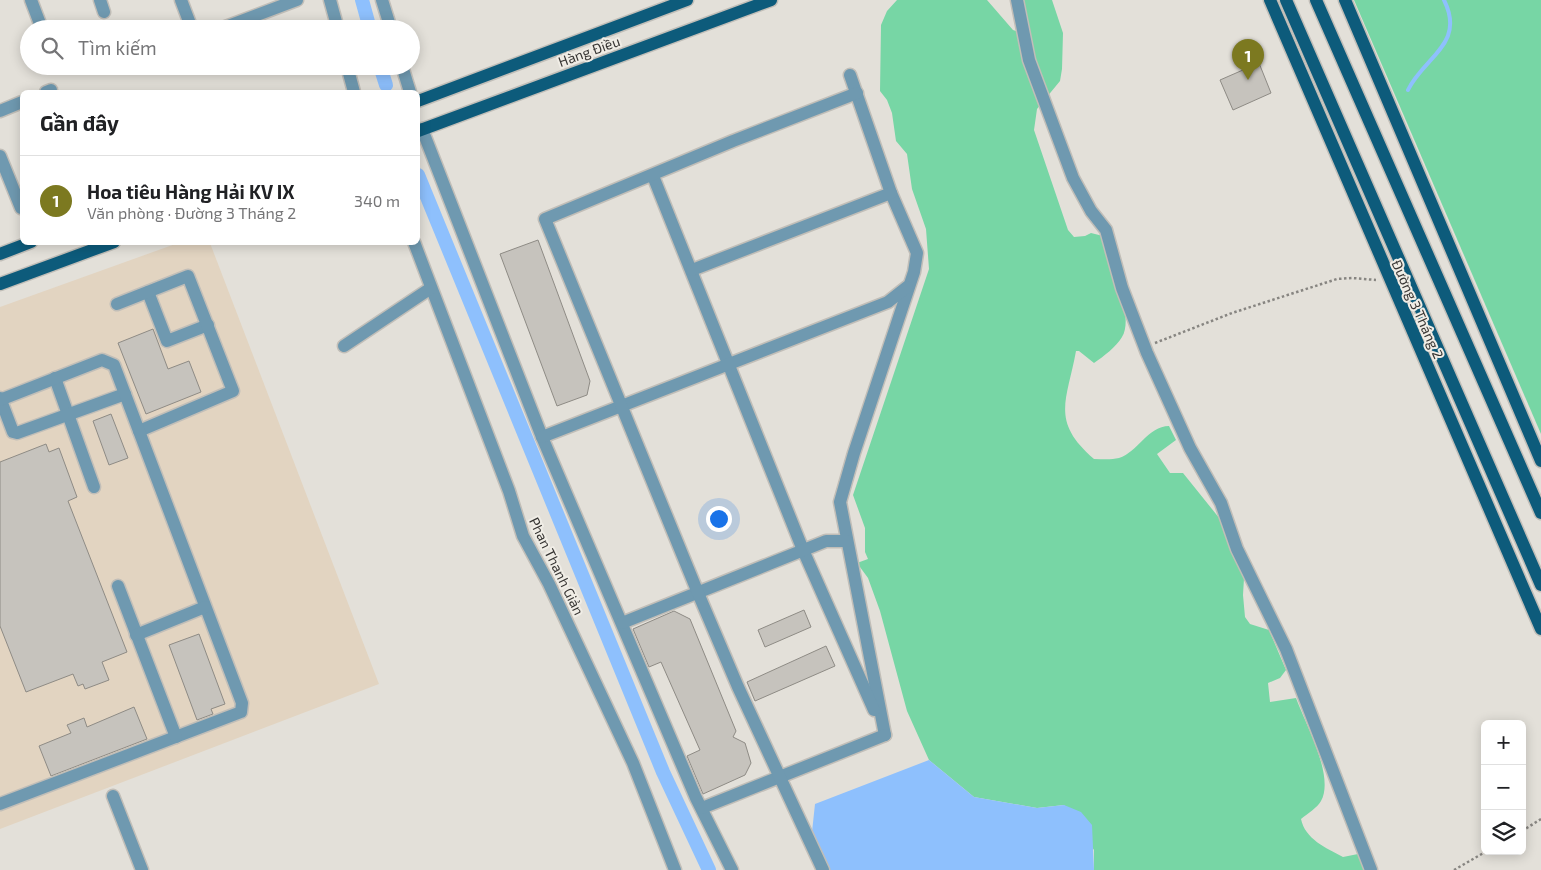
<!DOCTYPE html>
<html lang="vi">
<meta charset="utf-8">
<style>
body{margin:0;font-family:"Exo 2",sans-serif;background:#f6f6f6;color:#202124}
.controls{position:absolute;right:15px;bottom:15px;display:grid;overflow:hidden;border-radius:8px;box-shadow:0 2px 12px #0003}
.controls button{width:45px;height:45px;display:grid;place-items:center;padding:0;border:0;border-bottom:1px solid #e0e0e0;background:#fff;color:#202124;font:25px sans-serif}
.you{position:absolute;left:718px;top:518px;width:18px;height:18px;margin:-12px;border:4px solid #fff;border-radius:50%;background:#1a73e8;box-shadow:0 0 0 8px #1a73e833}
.badge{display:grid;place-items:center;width:32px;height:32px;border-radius:50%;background:#7c7920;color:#fff;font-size:16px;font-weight:700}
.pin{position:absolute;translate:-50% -41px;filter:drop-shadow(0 1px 2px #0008)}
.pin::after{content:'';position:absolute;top:26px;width:18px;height:15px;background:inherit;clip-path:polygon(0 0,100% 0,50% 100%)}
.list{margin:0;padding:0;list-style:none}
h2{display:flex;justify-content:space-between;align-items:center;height:65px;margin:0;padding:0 20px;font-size:21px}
h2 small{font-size:16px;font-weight:400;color:#757577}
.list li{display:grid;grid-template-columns:32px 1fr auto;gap:15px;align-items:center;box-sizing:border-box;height:90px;padding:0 20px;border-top:1px solid #e0e0e0}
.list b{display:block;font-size:19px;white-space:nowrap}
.list p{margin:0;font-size:16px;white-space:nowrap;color:#757577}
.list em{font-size:16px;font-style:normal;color:#757577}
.icon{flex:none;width:28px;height:28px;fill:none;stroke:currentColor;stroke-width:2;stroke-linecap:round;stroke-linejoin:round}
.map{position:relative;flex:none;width:1541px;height:870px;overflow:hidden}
.search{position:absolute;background:#fff;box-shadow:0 2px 12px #0003;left:20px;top:20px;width:400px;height:55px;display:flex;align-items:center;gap:12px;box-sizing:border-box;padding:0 18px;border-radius:28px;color:#757577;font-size:19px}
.panel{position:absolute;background:#fff;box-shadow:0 2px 12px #0003;left:20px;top:90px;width:400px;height:155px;border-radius:8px}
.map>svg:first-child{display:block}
.medical{fill:#e2d4c1}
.green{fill:#77d6a5}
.water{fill:#8ec0fd}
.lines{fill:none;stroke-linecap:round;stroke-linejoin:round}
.stream{stroke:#8ec0fd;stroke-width:4}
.canal{stroke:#8ec0fd;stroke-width:14}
.building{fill:#c6c3bd;stroke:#8e8b85}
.minor-casing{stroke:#c1beb8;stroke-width:15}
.major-casing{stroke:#c1beb8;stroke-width:15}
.path{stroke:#878581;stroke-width:2.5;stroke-dasharray:2.5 2.5;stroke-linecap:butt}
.minor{stroke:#6f99b0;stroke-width:12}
.major{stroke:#0d5b7b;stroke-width:12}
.labels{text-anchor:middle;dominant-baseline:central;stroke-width:4;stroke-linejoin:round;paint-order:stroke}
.street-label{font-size:14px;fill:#373533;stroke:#f0ede6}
</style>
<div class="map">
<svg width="1541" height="870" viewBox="0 0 1541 870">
<rect width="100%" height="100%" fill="#e3e0d9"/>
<polygon class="medical" points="178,243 210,243 379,684 0,829 0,307"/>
<g class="green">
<path d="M 897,0 L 987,0 L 1013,30 L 1019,32 L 1015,0 L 1052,0 L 1063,33 L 1062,69 L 1060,81 L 1037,109 L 1034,130 L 1068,230 L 1074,237 L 1085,236 L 1091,233 L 1103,236 C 1110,257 1135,317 1122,337 C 1116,347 1104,356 1094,363 L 1079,351 L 1076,351 C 1067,401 1050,421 1094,459 C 1102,459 1111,460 1119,458 C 1138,452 1148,426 1169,426 L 1176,440 L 1157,454 L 1170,473 L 1183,473 L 1220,519 L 1228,543 L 1239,555 L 1244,578 L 1243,595 L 1245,617 L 1250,624 L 1269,630 L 1286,670 L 1280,678 L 1268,683 L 1270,702 L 1296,698 C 1305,723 1335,776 1321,801 C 1318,807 1307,814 1301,819 C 1305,839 1326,848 1343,857 L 1358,854 L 1367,870 L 1094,870 L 1094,850 L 1064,805 L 1037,808 L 974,797 L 929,760 L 907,711 L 880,611 L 868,578 L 857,563 L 868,559 L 865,552 L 865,528 L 853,495 L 929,269 L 926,229 L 912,189 L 907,154 L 896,141 L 892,113 L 887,100 L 880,91 L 881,25 L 887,11 Z"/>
<polygon points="1354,0 1541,0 1541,434"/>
</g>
<polygon class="water" points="929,760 974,797 1037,808 1064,805 1081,812 1092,825 1094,870 828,870 812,832 815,804"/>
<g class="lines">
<path class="stream" d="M 1408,90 C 1424,57 1466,44 1444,0"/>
<g class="canal">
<polyline points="362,0 370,29"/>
<polyline points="380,66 386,85"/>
<polyline points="418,175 663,772 709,870"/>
</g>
</g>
<g class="building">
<polygon points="1259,63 1271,93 1233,110 1220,80"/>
<polygon points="538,240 590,381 587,395 557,406 500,254"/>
<polygon points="153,329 168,369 189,361 201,392 146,414 118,343"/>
<polygon points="111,414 128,458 109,465 93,421"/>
<polygon points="46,444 49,452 59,448 77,497 68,501 127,652 102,662 109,680 85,689 83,684 78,686 73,674 26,692 0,626 0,462"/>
<polygon points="804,610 811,627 765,647 758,630"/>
<polygon points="674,611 690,619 736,731 733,737 745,743 751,763 745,775 703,794 687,756 700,750 661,662 649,667 633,629"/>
<polygon points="199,634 225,704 211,709 213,714 197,720 169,645"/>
<polygon points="826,646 835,666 755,701 747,682"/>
<polygon points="134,707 147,739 51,776 39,746 71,733 67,725 84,718 87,727"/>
</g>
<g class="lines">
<g class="minor-casing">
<g id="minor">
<polyline points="31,0 42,29"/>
<polyline points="100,0 104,12"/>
<polyline points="181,0 192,29"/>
<polyline points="330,0 338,29"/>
<polyline points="382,0 391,29"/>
<polyline points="1017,0 1029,60 1073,178 1091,211 1106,230 1122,288 1147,353 1190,448 1221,503 1237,549 1286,649 1371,870"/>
<polyline points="220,29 297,0"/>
<polyline points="347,66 354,92"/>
<polyline points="402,66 410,92"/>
<polyline points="850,75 891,193 917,253 914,272 854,453 840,502 885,735"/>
<polyline points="46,92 51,90"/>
<polyline points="0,111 22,102"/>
<polyline points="422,129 542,437 696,798 732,870"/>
<polyline points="0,156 21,208"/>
<polyline points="653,176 803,550 874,710"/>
<polyline points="414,242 509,491 523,536 549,584 633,763 675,870"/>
<polyline points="692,270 891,193"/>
<polyline points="148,292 167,341 208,325"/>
<polyline points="117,304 188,276 233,391 139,431"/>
<polyline points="344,346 431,288"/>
<polyline points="55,378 94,487"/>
<polyline points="0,398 13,432 17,433 125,394"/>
<polyline points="0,400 102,360 114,365 242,703 241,712 0,804"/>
<polyline points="542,437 888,302 907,287"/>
<polyline points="118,586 176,737"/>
<polyline points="622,623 826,541 847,541"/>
<polyline points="136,635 205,607"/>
<polyline points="113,796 142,870"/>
<polyline points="702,808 885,735"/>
<polyline points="823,870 738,687 698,593 545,219 733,141 857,93"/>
</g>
</g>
<g class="major-casing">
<g id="major">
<polyline points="1270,0 1541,629"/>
<polyline points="1286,0 1541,585"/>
<polyline points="1316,0 1541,513"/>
<polyline points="1345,0 1541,461"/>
<polyline points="418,101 687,0"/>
<polyline points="418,131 771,0"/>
<polyline points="0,254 31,242"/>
<polyline points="0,284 114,242"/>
</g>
</g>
<g class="path">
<polyline points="1155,343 1232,313 1337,279 1352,278 1376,280"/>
<polyline points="1522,831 1541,819"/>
<polyline points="1454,870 1487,851"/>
</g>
<use href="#minor" class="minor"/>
<use href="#major" class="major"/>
</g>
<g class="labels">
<g class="street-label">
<text transform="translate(589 51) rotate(-20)">Hàng Điều</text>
<text transform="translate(1418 309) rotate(66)">Đường 3 Tháng 2</text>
<text transform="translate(557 566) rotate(64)">Phan Thanh Giản</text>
</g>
</g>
</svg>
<div class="controls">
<button>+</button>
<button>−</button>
<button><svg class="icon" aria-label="layers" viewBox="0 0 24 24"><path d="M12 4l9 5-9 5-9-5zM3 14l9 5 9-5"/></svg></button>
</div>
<div class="you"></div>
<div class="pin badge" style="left:1248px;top:80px">1</div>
<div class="search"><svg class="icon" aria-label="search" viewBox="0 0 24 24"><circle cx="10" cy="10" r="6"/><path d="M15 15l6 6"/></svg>Tìm kiếm</div>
<section class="panel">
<h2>Gần đây<small></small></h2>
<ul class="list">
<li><span class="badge">1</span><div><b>Hoa tiêu Hàng Hải KV IX</b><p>Văn phòng · Đường 3 Tháng 2</p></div><em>340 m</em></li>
</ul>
</section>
</div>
